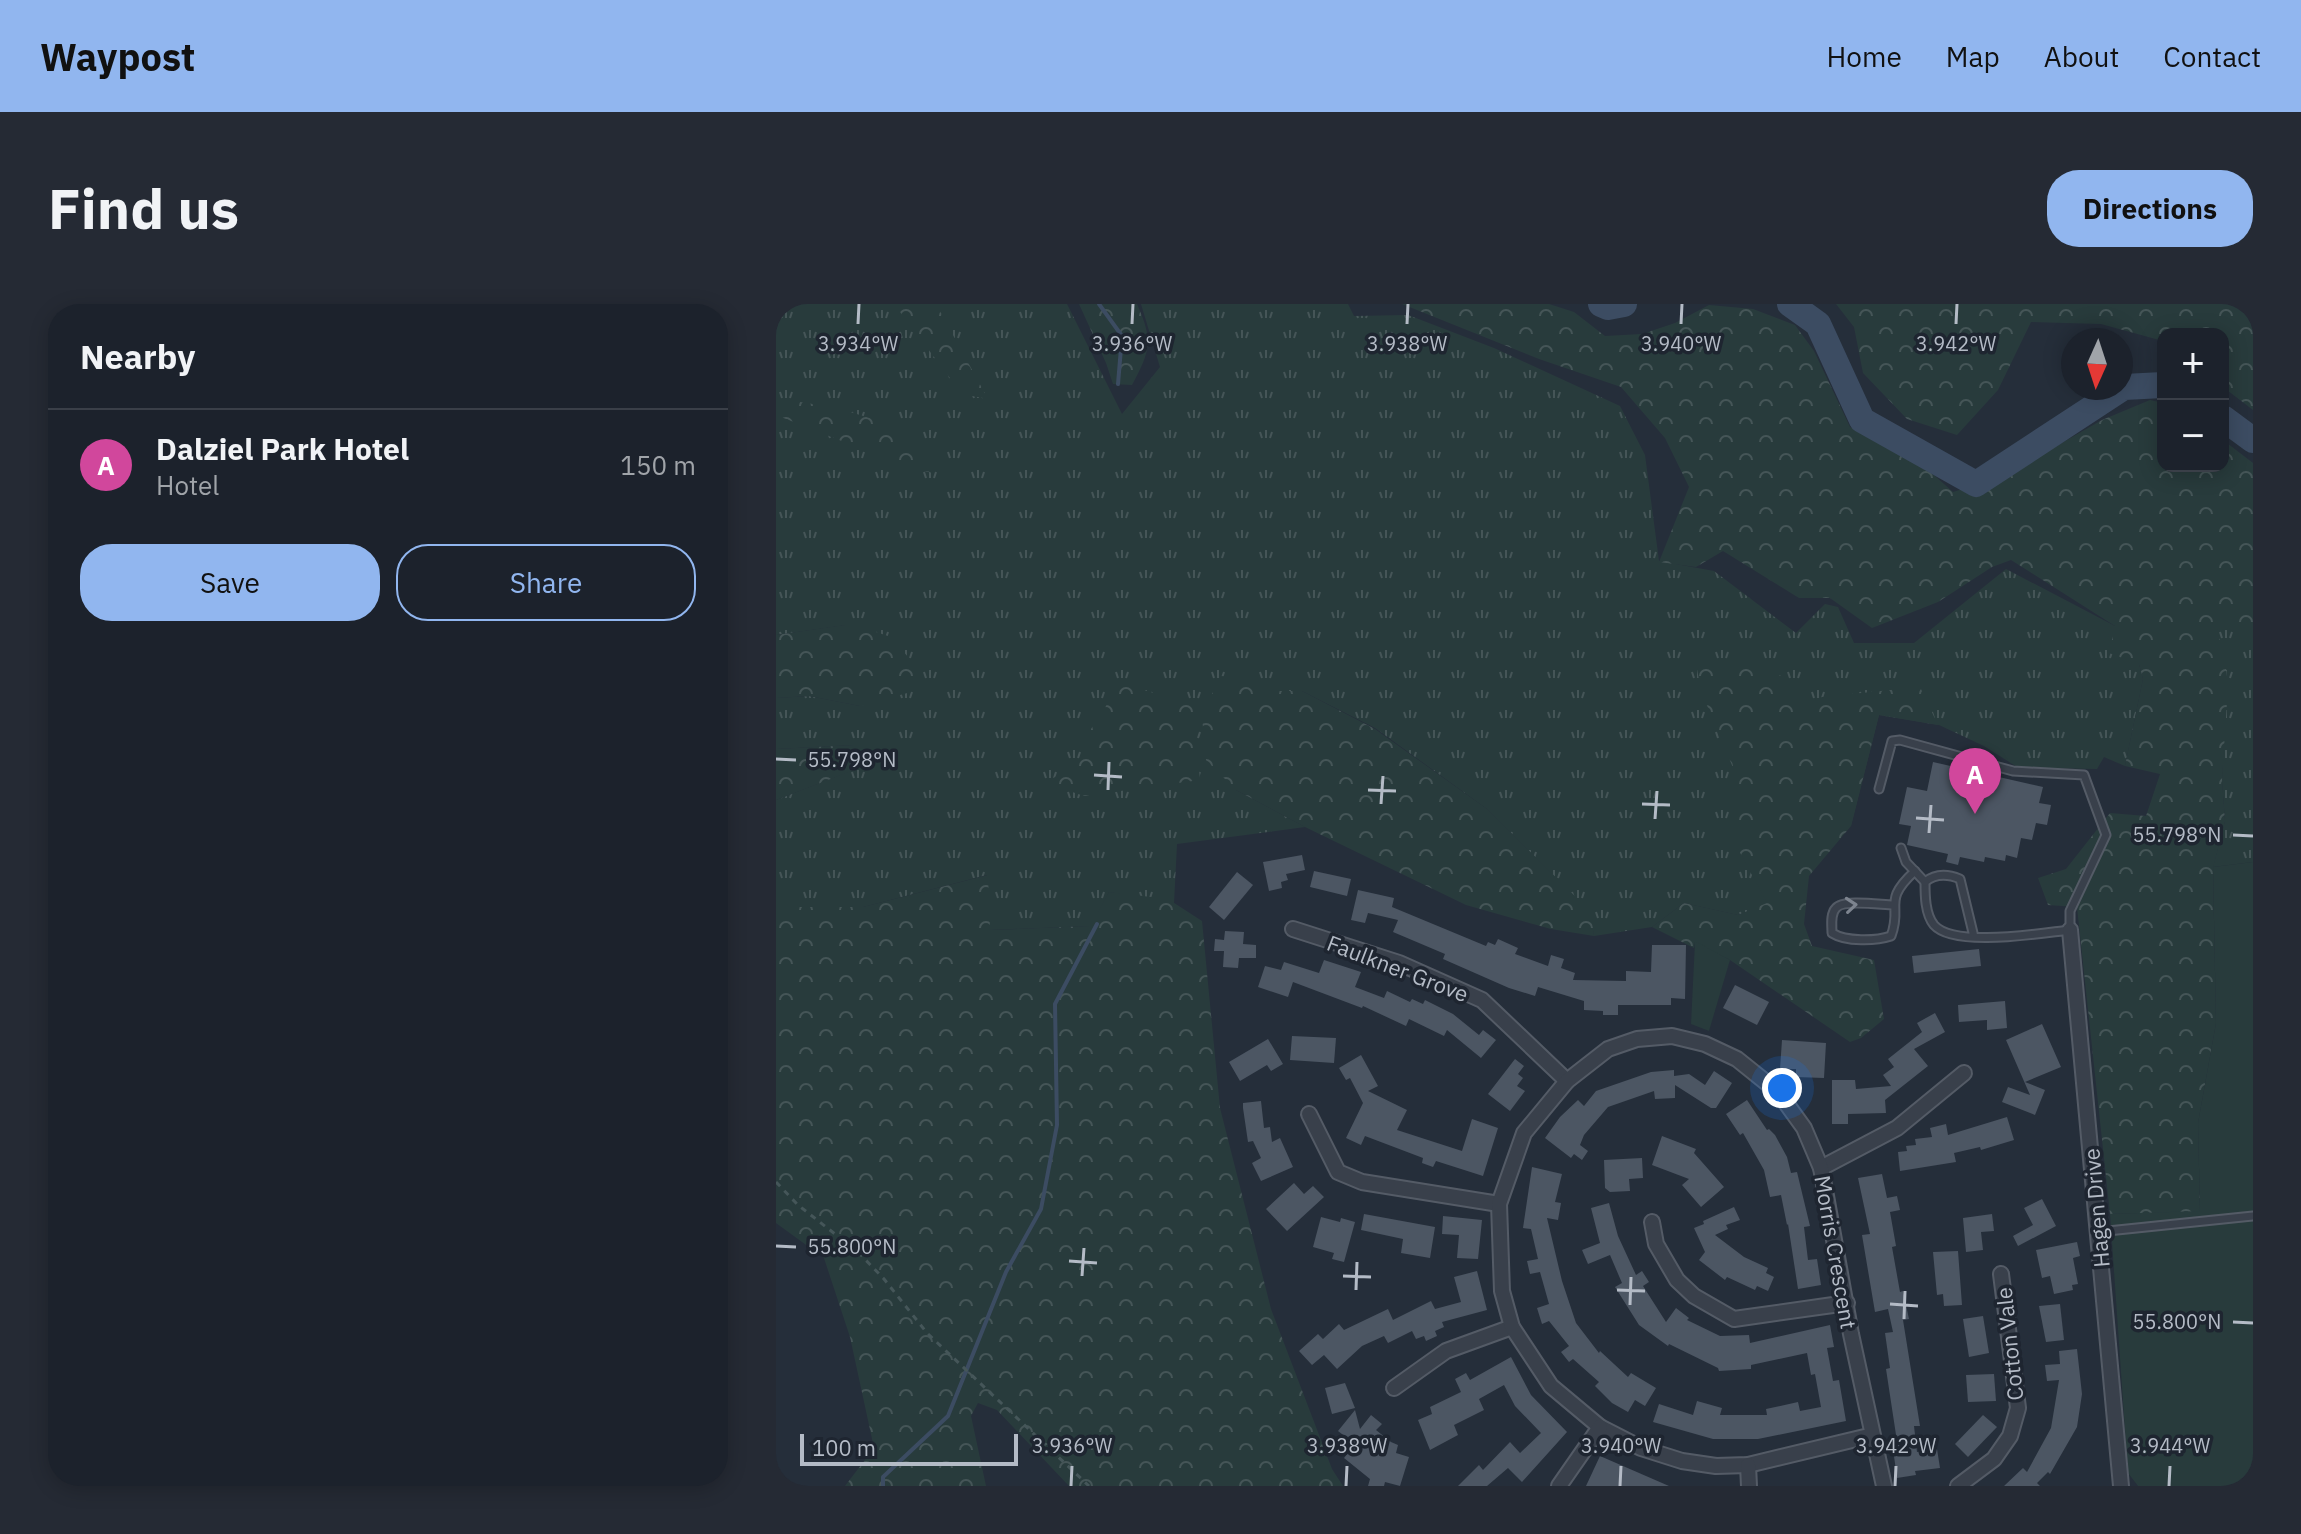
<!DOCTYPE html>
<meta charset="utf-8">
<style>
body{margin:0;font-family:"IBM Plex Sans",sans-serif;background:#252a34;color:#f1f3f6}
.controls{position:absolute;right:24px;top:24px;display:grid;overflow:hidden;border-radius:16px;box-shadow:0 4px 20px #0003}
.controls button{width:72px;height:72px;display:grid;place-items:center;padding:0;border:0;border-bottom:2px solid #3a3f48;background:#1c222c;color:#f1f3f6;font:40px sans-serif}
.compass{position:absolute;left:1285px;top:24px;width:72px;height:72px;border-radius:50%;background:#1c222c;box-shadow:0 4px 20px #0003;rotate:183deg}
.scale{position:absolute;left:24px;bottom:20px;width:218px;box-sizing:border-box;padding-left:8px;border:4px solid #b4bbc6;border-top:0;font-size:22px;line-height:28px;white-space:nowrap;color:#b4bbc6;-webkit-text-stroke:6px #1e2530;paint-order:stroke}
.you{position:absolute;left:1006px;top:784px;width:28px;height:28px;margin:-20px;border:6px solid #fff;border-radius:50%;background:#1a73e8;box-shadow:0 0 0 12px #1a73e833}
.badge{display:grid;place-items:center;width:52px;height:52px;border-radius:50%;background:#91b6ef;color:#fff;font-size:26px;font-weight:700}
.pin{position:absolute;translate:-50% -66px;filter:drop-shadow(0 2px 4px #0008)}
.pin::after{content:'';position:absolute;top:42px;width:28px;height:24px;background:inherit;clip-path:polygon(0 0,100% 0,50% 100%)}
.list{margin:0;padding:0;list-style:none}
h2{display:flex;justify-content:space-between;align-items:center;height:104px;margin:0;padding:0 32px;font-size:34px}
h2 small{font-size:26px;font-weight:400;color:#a0a4a9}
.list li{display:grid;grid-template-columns:52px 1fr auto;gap:24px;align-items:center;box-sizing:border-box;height:112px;padding:0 32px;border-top:2px solid #3a3f48}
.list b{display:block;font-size:30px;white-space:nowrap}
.list p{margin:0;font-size:26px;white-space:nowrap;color:#a0a4a9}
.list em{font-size:26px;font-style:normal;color:#a0a4a9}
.actions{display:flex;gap:16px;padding:24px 32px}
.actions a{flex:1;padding:18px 0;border:2px solid #91b6ef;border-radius:32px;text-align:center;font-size:28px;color:#91b6ef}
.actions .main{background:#91b6ef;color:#111}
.map{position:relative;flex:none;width:1477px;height:1182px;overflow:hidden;border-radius:32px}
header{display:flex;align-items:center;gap:48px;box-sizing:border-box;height:112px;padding:0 40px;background:#91b6ef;color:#111}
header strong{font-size:38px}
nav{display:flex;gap:44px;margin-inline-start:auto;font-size:28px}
.intro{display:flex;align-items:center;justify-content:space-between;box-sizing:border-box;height:192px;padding:0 48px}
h1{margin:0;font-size:56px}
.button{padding:20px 36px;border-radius:32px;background:#91b6ef;color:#111;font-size:28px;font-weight:700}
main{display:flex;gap:48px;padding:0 48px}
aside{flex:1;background:#1c222c;border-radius:32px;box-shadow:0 4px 20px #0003}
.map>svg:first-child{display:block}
.grass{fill:url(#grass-tufts)}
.forest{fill:url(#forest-crowns)}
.green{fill:#283b3c}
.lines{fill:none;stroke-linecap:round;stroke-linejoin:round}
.stream{stroke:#3c4c62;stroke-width:4}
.river{stroke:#3c4c62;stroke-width:26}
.building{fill:#4c5663}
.lane-casing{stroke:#545b66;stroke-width:11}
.street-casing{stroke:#545b66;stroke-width:18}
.path{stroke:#455659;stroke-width:3;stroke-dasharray:6 6;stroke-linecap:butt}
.lane{stroke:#39404b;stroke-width:7}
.street{stroke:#39404b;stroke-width:14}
.oneway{stroke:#7d848f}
.ticks{fill:none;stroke:#b4bbc6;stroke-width:3}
.labels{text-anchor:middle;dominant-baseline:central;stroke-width:7;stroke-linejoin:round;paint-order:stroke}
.street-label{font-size:22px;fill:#b4bbc6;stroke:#1e2530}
.ticks-label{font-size:20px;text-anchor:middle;fill:#b4bbc6;stroke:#1e2530;stroke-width:7;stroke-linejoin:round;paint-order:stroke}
</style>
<header>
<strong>Waypost</strong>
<nav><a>Home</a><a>Map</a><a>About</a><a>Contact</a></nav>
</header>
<div class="intro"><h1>Find us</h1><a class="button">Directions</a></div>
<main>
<aside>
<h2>Nearby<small></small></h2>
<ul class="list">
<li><span class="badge" style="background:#d1479c">A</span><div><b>Dalziel Park Hotel</b><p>Hotel</p></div><em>150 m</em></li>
</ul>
<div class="actions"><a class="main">Save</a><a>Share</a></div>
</aside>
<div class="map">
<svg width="1477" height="1182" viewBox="0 0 1477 1182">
<defs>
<pattern id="grass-tufts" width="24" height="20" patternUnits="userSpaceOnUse" patternTransform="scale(2)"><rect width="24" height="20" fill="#283b3c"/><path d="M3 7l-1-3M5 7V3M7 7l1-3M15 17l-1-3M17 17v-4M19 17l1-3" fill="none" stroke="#455557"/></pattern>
<pattern id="forest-crowns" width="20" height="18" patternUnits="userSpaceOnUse" patternTransform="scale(2)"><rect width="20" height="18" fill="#283b3c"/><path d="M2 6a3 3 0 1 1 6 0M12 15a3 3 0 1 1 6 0" fill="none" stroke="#455557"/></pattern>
</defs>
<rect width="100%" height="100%" fill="#252e3a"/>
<g class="grass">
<polygon points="0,0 291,0 346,110 384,63 365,0 572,0 578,12 632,11 718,44 844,102 869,151 883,257 938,267 1020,329 1049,300 1062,303 1078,339 1138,339 1230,265 1339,322 1363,360 1367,375 1349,462 1328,453 1321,465 1270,464 1249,468 1208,442 1163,421 1103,411 1075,522 962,544 992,600 962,611 908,599 876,623 818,632 814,608 711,505 599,424 526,387 493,387 460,486 529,523 401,540 398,599 333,588 315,622 213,626 211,571 87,603 0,603 0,496 90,461 77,441 0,445 0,394 33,392 84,402 70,321 0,331"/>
<polygon points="1436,318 1477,319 1477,558 1437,563 1449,517 1446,476 1448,433"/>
</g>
<g class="forest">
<polygon points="118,0 160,0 212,95 186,90"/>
<path d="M 303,0 L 361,0 C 377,36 375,46 356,81 L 337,80 L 330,59 Z"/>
<polygon points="626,0 773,0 798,8 829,32 866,30 899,19 933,1 977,5 1019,21 1038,47 1074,123 1142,157 1177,188 1228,172 1326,116 1374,96 1387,99 1387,162 1447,162 1447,136 1477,159 1477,319 1436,319 1448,345 1452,382 1446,476 1449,517 1437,564 1440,719 1422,819 1424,908 1334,910 1301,603 1272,601 1262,574 1290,565 1334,509 1370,512 1384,470 1349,462 1367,375 1363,360 1333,349 1339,322 1235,256 1216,263 1162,298 1096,324 1054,294 1023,294 947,247 920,263 883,258 913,183 889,134 845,83 763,55"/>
<polygon points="1060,0 1477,0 1477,106 1447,83 1447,30 1387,30 1387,37 1325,20 1255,18 1222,86 1181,131 1131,115 1087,69 1078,23"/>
<polygon points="0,94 61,104 107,118 156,151 156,169 126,161 0,111"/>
<polygon points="76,320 115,333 144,367 135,388 84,402 33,392 0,394 0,331"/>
<polygon points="937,358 1011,373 1021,404 1046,393 1144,383 1162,421 1103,411 1075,522 1033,572 1028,620 1036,642 1098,656 1108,715 1085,734 1074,738 954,656 919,638 918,644 876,623 908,599 962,611 991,599 961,543 963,478 925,387 921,365"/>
<polygon points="444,372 482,374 493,387 526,387 599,425 711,505 815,608 818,632 775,625 690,601 529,523 460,486 430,456 426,413"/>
<polygon points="345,379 417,401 424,476 308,492 270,479 306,455 315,425"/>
<polygon points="78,441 91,461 0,496 0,445"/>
<polygon points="212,571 214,626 314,622 333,588 392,595 426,617 444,804 495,1005 556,1165 567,1182 293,1182 221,1106 202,1099 195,1112 210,1182 69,1182 98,1144 74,1033 48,954 0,919 0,603 87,603"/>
</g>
<g class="green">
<polygon points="1477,558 1477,1182 1362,1182 1352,1169 1334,910 1424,907 1422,819 1440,719 1437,563"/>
<polygon points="919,637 954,656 933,727 915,720"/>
</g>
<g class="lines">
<g class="stream">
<polyline points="323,0 346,32 342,80"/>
<polyline points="107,1182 107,1173 172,1112 230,968 265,905 281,821 279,700 321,620"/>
</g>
<g class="river">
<polyline points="825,0 832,3 848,0"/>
<polyline points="1014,0 1042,20 1086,116 1200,180 1348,83 1387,81"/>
<polyline points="1447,114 1477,136"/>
</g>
</g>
<g class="building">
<polygon points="1157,458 1267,483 1263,499 1275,501 1271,521 1260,519 1256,536 1245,534 1241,554 1230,551 1229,557 1209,553 1208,558 1184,553 1182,561 1170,558 1172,550 1131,541 1135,522 1123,520 1131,483 1151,487"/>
<polygon points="526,551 529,566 510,570 512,576 505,578 506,584 493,587 487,558"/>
<polygon points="538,567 575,575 571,592 534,583"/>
<polygon points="461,568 477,581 448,616 433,603"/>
<polygon points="582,586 618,594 616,603 710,642 712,638 719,641 722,635 742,644 739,650 772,662 775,651 788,655 785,664 799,669 797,676 850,677 850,667 875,668 876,641 910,641 909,695 895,694 895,701 842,701 842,711 827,711 827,707 808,706 808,697 762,683 759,692 733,684 667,655 669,650 617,628 622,616 592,609 589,619 575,616"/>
<polygon points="449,627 468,628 467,640 480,641 480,654 463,654 462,664 447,663 448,647 438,647 439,635 448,636"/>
<polygon points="1203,645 1205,662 1138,669 1136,652"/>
<polygon points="548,656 585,668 579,683 608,694 611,687 634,698 636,695 647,700 649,696 677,710 703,731 707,726 720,736 705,754 671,726 668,732 633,715 630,722 587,702 586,704 517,678 512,693 482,683 489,662 505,666 508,658 543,669"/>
<polygon points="959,681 993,698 981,721 947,704"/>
<polygon points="1229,697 1231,724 1211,726 1211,716 1183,718 1182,701"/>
<polygon points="1159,709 1169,728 1138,745 1152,762 1109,796 1110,809 1072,810 1072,820 1056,820 1056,776 1079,776 1080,785 1115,782 1107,771 1118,763 1112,755 1146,728 1141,719"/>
<polygon points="1266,720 1285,763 1249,778 1269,786 1259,811 1226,798 1232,783 1254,791 1230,736"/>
<polygon points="516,732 560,734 558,759 514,756"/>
<polygon points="492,735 507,760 495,767 491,761 464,777 453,758"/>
<polygon points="1006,736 1050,739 1048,774 1020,773 1020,765 1004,765"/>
<polygon points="585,751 602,782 592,787 631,806 621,826 686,847 696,815 722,824 707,872 660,857 657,863 646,859 647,854 589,832 585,841 570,834 587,799 574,774 570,776 563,764"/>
<polygon points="739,755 748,762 742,770 747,774 741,782 749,787 734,807 712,790"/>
<polygon points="898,766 898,772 913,770 929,781 938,767 956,779 940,804 935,804 899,781 899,794 879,795 878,787 832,803 808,831 804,841 812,847 806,856 798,850 795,854 769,834 784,813 802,796 808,802 820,787 875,768"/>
<polygon points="971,796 991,826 993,825 999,831 1011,853 1015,869 1021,868 1034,922 1028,923 1032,956 1041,955 1045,981 1022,985 1012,920 1011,921 1005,891 994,893 988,866 967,829 964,831 950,810"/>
<polygon points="485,797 488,824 494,823 496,838 504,834 517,863 485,877 476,859 485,854 477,837 472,838 467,804 467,799"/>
<polygon points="1231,813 1238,836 1205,846 1204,843 1178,849 1180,858 1124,867 1122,848 1131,847 1130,842 1140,841 1139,835 1156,833 1154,824 1170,820 1172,831"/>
<polygon points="886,832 920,845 918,849 948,883 925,903 906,881 913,875 876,861"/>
<polygon points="866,854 867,874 853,875 854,887 834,888 829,884 828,856"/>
<polygon points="756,863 786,870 779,898 785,899 782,916 771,914 786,977 800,1019 823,1049 824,1047 852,1073 855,1069 880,1084 869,1102 859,1096 852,1108 836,1099 819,1082 823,1078 797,1055 793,1058 785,1048 793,1042 773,1017 766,1020 761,1004 773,1000 764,968 754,970 751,957 762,955 755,925 747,924"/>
<polygon points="1106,870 1111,894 1121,892 1124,906 1114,908 1120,942 1116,943 1124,988 1127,987 1133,1015 1127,1016 1144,1122 1138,1122 1141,1148 1161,1145 1164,1164 1139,1167 1140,1171 1121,1174 1117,1145 1122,1144 1110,1065 1114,1064 1109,1029 1117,1028 1112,1005 1099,1008 1086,931 1094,930 1082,874"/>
<polygon points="518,879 528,890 537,882 548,893 511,927 490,905"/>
<polygon points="1266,895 1280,922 1242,942 1237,932 1257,921 1248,904"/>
<polygon points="833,899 842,932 860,971 866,967 873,978 867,982 890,1018 900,1004 913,1014 911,1016 944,1032 973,1031 974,1039 1054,1021 1058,1043 1051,1044 1057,1077 1063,1076 1070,1117 982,1135 937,1135 877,1118 883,1100 917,1111 921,1097 946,1104 944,1111 991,1111 990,1105 1022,1098 1024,1107 1045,1103 1039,1070 1035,1071 1031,1049 975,1061 975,1065 943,1067 942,1064 893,1040 892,1042 863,1021 839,983 846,979 834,951 812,960 806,946 824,939 815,904"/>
<polygon points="958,903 964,916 950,921 952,925 939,931 968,953 992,964 990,969 998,973 992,987 981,982 979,986 951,973 949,976 923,956 929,948 918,924 928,920 927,917"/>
<polygon points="588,910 659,923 654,954 625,949 627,935 585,926"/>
<polygon points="1216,910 1218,927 1205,928 1207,946 1190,948 1187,914"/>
<polygon points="667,912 706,916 702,955 681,954 683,931 666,930"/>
<polygon points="545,913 564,918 565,914 579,918 568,958 556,955 558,949 537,943"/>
<polygon points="1301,938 1304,952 1297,954 1302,980 1296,981 1297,986 1278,990 1274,972 1266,974 1260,946"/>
<polygon points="1182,947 1186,1001 1168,1002 1167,990 1161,991 1157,948"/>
<polygon points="701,967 711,1006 666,1018 668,1023 659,1027 661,1032 650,1037 648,1032 640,1035 636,1027 612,1039 608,1032 586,1042 561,1065 548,1051 536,1061 523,1047 542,1030 547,1035 563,1020 568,1026 612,1005 617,1016 655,997 659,1005 685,998 678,973"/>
<polygon points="1284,1000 1288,1036 1270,1038 1263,1002"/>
<polygon points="1207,1012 1213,1049 1193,1053 1187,1015"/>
<polygon points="1301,1045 1306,1090 1301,1123 1274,1170 1272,1168 1261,1179 1264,1182 1228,1182 1247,1164 1251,1168 1275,1124 1283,1076 1271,1077 1269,1061 1284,1060 1283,1047"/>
<polygon points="735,1053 755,1091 791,1128 746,1178 732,1164 711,1182 682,1182 703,1161 707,1166 734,1138 744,1149 765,1129 739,1102 728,1081 703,1095 708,1106 678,1121 682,1131 654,1146 642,1116 656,1110 654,1103 685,1088 679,1075 690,1069 694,1076"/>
<polygon points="1218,1070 1220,1097 1192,1098 1190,1071"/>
<polygon points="569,1079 579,1104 556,1110 549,1084"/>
<polygon points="579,1106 584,1125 595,1111 606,1120 600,1126 615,1138 622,1141 620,1149 633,1153 624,1182 609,1178 608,1182 592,1182 594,1175 568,1154 579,1140 562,1127"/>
<polygon points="1207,1111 1221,1123 1192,1153 1179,1140"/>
<polygon points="824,1152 893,1182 810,1182"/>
</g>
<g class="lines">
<g class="lane-casing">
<g id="lane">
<path d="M 1103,485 L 1116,437 L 1124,436 L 1237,467 L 1308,471 L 1330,531 L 1294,607 L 1294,626 C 1265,629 1178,644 1158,621 C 1149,610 1149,591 1149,578 C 1160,569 1172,570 1184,575 L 1198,633"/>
<polyline points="1125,544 1130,558 1149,578"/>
<path d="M 1117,601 C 1106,601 1067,595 1060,604 C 1054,610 1056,622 1056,629 C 1070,638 1100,637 1115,632 C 1127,601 1105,598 1139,567"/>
<polyline points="1322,928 1477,912"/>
</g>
</g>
<g class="street-casing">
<g id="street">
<polyline points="517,625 623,659 706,696 791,777"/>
<polyline points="1294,626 1345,1182"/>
<polyline points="533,810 562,868 586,878 723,900"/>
<polyline points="1045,864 1121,824 1188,769"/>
<polyline points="876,918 880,940 901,976 918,992 958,1015 1071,999"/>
<polyline points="618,1084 670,1047 736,1023"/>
<polyline points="1097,1131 972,1161 940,1162 906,1157 865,1144 824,1123 775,1082 736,1023 726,987 723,900 748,829 791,777 832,745 861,735 896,732 929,740 961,755 1002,788 1028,824 1045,864 1075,1030 1108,1182"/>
<polyline points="972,1161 973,1182"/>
<polyline points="783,1182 824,1123"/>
<polyline points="1182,1182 1218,1155 1234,1132 1242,1104 1225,970"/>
</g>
</g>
<polyline class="path" points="0,878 22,901 82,948 108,975 151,1029 313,1182"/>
<use href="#lane" class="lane"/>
<use href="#street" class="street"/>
</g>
<defs><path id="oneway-chevron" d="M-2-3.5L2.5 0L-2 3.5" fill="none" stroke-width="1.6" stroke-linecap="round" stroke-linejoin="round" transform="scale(2)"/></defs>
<use class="oneway" href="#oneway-chevron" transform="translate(1075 601) rotate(-5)"/>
<path class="ticks" d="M 82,20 L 83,0M 356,20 L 357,0M 631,20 L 632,0M 905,20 L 906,0M 1180,20 L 1181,0M 0,455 L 20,456M 318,471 L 346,473M 332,486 L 333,458M 592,486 L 620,487M 605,500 L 607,472M 866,500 L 894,501M 1140,514 L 1168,516M 879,515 L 881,487M 1153,529 L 1155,501M 1457,531 L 1477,532M 0,942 L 20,943M 293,957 L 321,959M 306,972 L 308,944M 567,972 L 595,973M 580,986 L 581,958M 841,986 L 869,987M 1114,1000 L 1142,1002M 854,1001 L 855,973M 1128,1015 L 1129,987M 1457,1018 L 1477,1019M 295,1182 L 296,1162M 570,1182 L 571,1162M 844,1182 L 845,1162M 1119,1182 L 1120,1162M 1393,1182 L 1394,1162"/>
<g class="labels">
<g class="street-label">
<text transform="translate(622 664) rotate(21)">Faulkner Grove</text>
<text transform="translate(1320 904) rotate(-95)">Hagen Drive</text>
<text transform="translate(1060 948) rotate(80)">Morris Crescent</text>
<text transform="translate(1233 1040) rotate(-96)">Cotton Vale</text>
</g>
</g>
<g class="ticks-label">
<text x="82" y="47">3.934°W</text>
<text x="356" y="47">3.936°W</text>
<text x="631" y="47">3.938°W</text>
<text x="905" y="47">3.940°W</text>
<text x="1180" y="47">3.942°W</text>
<text x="76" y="463">55.798°N</text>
<text x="1401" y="538">55.798°N</text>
<text x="76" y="950">55.800°N</text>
<text x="1401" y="1025">55.800°N</text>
<text x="296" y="1149">3.936°W</text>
<text x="571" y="1149">3.938°W</text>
<text x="845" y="1149">3.940°W</text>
<text x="1120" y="1149">3.942°W</text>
<text x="1394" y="1149">3.944°W</text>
</g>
</svg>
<div class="controls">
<button>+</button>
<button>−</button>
</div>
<svg class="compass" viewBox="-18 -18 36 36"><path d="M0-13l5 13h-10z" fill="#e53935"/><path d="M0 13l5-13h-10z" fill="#a0a4a9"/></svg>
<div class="scale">100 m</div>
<div class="you"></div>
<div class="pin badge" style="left:1199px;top:510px;background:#d1479c">A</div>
</div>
</main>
